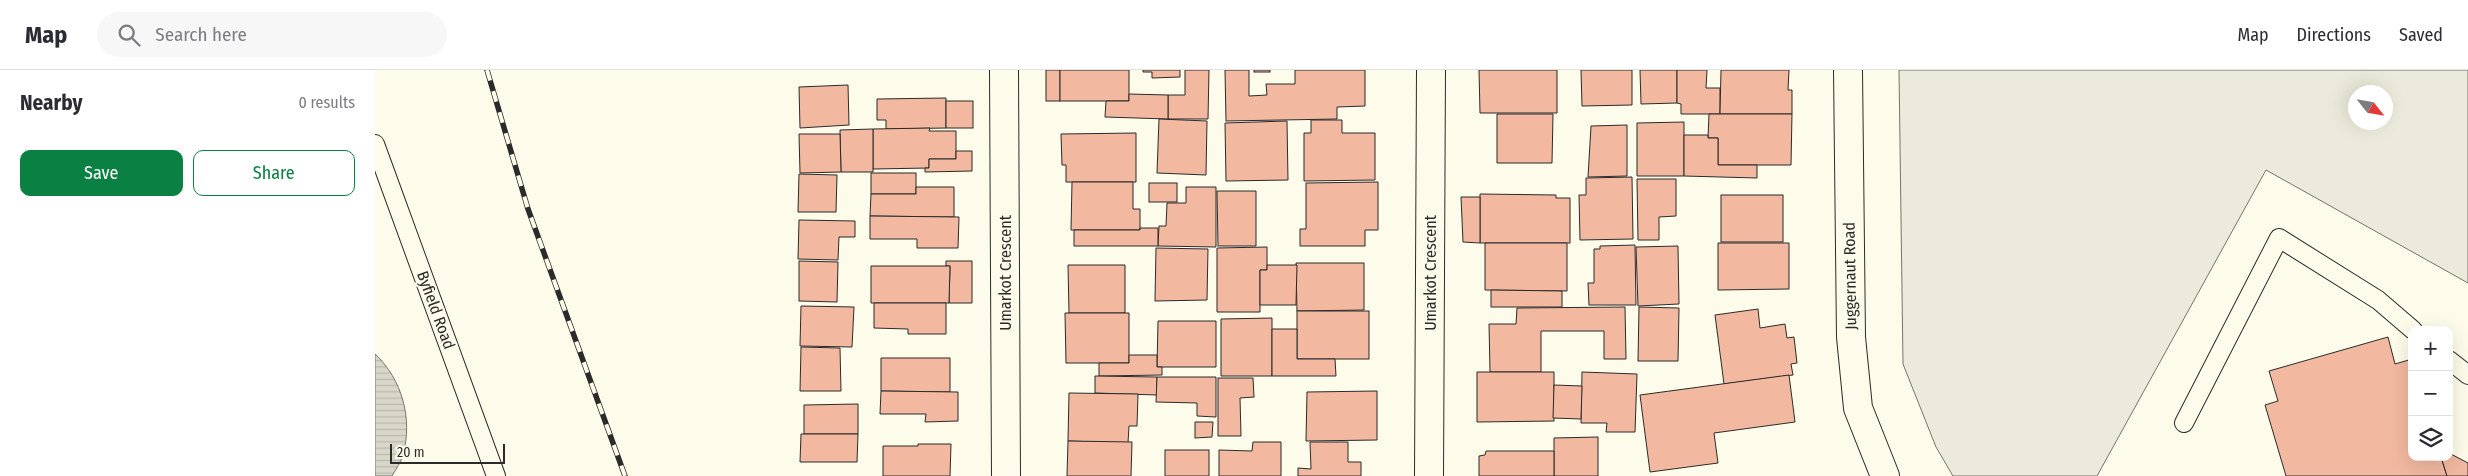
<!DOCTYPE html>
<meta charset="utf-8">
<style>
body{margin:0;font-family:"Fira Sans Condensed",sans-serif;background:#f7f7f7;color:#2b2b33}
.controls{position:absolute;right:15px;bottom:15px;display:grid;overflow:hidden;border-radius:10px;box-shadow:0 5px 20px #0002}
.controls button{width:45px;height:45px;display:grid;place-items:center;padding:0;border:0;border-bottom:1px solid #e1e1e2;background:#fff;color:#2b2b33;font:25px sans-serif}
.compass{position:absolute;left:1973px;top:15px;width:45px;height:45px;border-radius:50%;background:#fff;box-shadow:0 5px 20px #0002;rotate:121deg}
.scale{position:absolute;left:15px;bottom:12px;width:115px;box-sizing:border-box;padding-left:5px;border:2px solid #2b2b2b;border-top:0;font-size:14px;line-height:18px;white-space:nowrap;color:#2b2b2b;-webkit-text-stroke:4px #fdfbea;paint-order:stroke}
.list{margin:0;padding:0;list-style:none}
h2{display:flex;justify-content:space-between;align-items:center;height:65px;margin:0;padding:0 20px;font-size:21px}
h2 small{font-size:16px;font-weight:400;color:#7c7c81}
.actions{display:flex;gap:10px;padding:15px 20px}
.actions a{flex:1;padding:11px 0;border:1px solid #0b8043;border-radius:10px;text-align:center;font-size:18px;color:#0b8043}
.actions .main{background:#0b8043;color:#fff}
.icon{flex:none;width:28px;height:28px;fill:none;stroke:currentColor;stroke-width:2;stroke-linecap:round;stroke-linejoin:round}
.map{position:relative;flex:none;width:2093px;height:406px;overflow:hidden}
header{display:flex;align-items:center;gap:30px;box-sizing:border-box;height:70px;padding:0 25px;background:#fff;border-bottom:1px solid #e1e1e2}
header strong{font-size:24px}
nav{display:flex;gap:28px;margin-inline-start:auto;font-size:18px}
.search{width:350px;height:45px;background:#f7f7f7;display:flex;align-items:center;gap:12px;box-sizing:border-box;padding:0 18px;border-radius:28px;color:#7c7c81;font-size:19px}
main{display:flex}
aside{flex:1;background:#fff}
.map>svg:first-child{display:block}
.grass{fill:#ecebdb;stroke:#74746e;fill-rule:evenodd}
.water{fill:url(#water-rules);stroke:#74746e}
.building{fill:#f2b8a0;stroke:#2b2b2b}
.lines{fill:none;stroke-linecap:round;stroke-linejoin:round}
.service-casing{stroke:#2b2b2b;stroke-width:20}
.minor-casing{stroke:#2b2b2b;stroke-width:30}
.service{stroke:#fdfbea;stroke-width:18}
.minor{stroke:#fdfbea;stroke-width:28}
.rail-casing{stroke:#2b2b2b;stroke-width:5.5}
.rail{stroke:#fdfbea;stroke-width:4;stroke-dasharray:11;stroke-linecap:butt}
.labels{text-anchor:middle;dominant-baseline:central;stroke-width:4;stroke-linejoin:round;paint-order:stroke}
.street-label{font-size:16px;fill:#2b2b2b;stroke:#fdfbea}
</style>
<header>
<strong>Map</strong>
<div class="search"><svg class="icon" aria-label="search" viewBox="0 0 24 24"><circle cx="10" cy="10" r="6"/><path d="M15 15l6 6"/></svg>Search here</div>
<nav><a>Map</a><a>Directions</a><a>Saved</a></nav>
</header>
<main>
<aside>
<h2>Nearby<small>0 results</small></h2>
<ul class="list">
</ul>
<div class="actions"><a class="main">Save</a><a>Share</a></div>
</aside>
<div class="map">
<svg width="2093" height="406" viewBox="0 0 2093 406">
<defs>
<pattern id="water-rules" width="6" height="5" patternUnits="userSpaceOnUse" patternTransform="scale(1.25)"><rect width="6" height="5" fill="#d8d7c9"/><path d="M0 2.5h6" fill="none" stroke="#bab9ad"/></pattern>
</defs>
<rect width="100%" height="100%" fill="#fdfbea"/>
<path class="grass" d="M 1524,0 L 2093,0 L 2093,213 L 1891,100 L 1722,406 L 1578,406 L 1561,377 L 1528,294 ZM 1980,22 L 2010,22 L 2010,52 L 1980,52 Z"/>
<path class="water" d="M 0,284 C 27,309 38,349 28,385 C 26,392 21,399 17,406 L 0,406 Z"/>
<g class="building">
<rect x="671" y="0" width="14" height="31"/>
<rect x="685" y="0" width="69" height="31"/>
<polygon points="768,0 805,0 805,7 777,8 777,2 768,2"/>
<polygon points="810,0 834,0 833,49 793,49 793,25 810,25"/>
<polygon points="850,0 874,0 874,26 892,25 891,14 920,14 920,0 990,0 990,36 962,37 962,49 851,51"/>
<rect x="879" y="0" width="16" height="2"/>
<polygon points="1104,0 1182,0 1182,43 1105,43"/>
<polygon points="1206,0 1257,0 1257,35 1207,36"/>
<polygon points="1265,0 1305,0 1302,0 1302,33 1266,34"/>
<polygon points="1302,0 1332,0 1331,18 1345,18 1345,44 1306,44 1306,34 1302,33"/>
<polygon points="1346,0 1414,0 1413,20 1417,20 1417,44 1345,44"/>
<polygon points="473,15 474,55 425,58 424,17"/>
<polygon points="754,24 793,25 793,49 730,47 731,31 754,31"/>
<polygon points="571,28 571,58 511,59 511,50 502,50 502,29"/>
<rect x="571" y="31" width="27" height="27"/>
<polygon points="1122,44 1178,44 1177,93 1122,93"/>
<polygon points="1334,44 1417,44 1416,95 1343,95 1343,68 1333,68"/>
<polygon points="784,49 832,51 831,105 782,103"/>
<polygon points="936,50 967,50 967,63 1000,63 1000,110 929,111 929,63 936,63"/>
<polygon points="912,51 913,110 851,111 850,53"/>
<polygon points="1309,52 1309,106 1262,106 1262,53"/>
<polygon points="1252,55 1252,106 1213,107 1216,56"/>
<polygon points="555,58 554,61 581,61 581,89 554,89 554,98 498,99 498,59"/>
<polygon points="498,59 498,102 466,102 465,60"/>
<polygon points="761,63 761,112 691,112 691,95 687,95 686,64"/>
<polygon points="424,64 465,64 466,102 425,103"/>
<polygon points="1309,65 1333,65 1333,68 1343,68 1343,95 1382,95 1382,108 1309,106"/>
<polygon points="581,81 597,81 597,101 550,102 550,98 554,98 554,89 581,89"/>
<rect x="496" y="103" width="45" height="21"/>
<polygon points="424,104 462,105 461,142 423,142"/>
<polygon points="1257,107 1258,169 1205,170 1204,125 1211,125 1211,108"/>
<polygon points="1262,109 1301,109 1301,146 1284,147 1284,170 1263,170"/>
<polygon points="697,112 758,112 758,139 765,139 765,160 696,160"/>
<polygon points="1003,112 1003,160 990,160 990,176 925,176 925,159 931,159 931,113"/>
<rect x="774" y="113" width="28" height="19"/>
<polygon points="541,117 579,117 579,147 495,146 496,124 541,124"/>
<polygon points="811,117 841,117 841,177 783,176 784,156 791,156 792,133 811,133"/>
<polygon points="842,121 881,121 881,176 843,176"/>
<polygon points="1105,124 1181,125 1181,128 1195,128 1195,173 1105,173"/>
<rect x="1346" y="125" width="62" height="47"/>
<polygon points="1086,127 1105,127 1105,173 1088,172"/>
<polygon points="495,146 584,147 583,178 542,178 542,169 495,169"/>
<polygon points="424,150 480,151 480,167 464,167 463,190 423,189"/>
<polygon points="765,158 783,158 783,176 699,176 699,160 765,160"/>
<polygon points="1110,173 1192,173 1192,221 1110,220"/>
<polygon points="1343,173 1414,173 1414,219 1343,220"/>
<polygon points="1260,175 1261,235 1214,235 1213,213 1219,213 1219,179 1225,179 1225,176"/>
<polygon points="1303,176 1304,234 1263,236 1261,177"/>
<polygon points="892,177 892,200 885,200 885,242 842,242 842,178"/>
<polygon points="781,178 833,179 832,230 780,231"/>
<polygon points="424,191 463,192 462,232 424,231"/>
<polygon points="571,191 597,191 597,233 574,233 575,196 571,196"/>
<polygon points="921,193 989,193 989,240 922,241"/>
<polygon points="693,195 750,195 750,243 694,243"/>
<polygon points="892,195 922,195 921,235 885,235 885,200 892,200"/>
<polygon points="496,196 575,196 574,233 496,233"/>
<polygon points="1116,220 1187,221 1187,237 1116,237"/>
<polygon points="499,233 571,233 571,264 533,264 533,259 499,258"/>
<polygon points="426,236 479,237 477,277 425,276"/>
<polygon points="1250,237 1251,289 1229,289 1229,261 1166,261 1166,302 1115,302 1114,254 1141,254 1142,238"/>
<polygon points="1264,237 1304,238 1303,291 1263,291"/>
<polygon points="1383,239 1385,258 1410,254 1412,268 1419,267 1422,293 1416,294 1418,305 1349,314 1340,245"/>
<rect x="922" y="241" width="72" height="48"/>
<polygon points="690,243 754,243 754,293 691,293"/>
<polygon points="897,248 897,306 846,306 846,249"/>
<polygon points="783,251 841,251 841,297 782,297"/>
<polygon points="897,259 922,259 922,289 960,289 961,306 897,306"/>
<polygon points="2013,267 2020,294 2037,289 2037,387 2066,387 2072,406 1911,406 1890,335 1903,331 1894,301"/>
<polygon points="426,277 465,278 466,321 425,321"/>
<polygon points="754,285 782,285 782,297 787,297 787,305 724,306 724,293 754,293"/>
<polygon points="506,288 575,288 575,322 506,321"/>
<polygon points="1102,302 1179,302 1179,351 1102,352"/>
<polygon points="1207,302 1262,304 1260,362 1231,362 1232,353 1206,353"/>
<polygon points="1414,305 1420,352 1339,363 1343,393 1275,402 1265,325"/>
<polygon points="720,306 782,307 782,325 720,323"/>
<polygon points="782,307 841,307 841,347 822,346 822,333 781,332"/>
<polygon points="843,308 878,308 879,327 865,328 866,366 843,366"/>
<polygon points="1179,315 1207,316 1206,349 1178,348"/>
<polygon points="506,321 583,322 583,351 550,352 551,344 505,344"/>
<polygon points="1002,321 1002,370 931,371 932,322"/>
<polygon points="694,323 763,324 762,356 754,356 753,373 693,371"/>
<polygon points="483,334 483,364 429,364 429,335"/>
<polygon points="820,352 838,352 837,367 820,368"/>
<polygon points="426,364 483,364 482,392 425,392"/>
<polygon points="1223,367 1223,406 1179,406 1179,368"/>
<polygon points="693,371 757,372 756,406 692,406"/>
<polygon points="878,372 906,372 906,406 844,406 844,380 877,381"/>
<polygon points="935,372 973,372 973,392 986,392 986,406 923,406 923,398 936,399"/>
<polygon points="543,374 576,374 575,406 508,406 508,376 543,376"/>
<rect x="790" y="380" width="44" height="26"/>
<polygon points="1111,381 1179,381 1179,406 1104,406 1104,386 1110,385"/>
<polygon points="2074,383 2093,393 2093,406 2072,406 2066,387 2074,387"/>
</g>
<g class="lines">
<g class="service-casing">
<g id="service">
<polyline points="0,74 121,406"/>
<polyline points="2074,290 2093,305"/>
<polyline points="1809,353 1904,168 2003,230 2038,260"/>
</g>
</g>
<g class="minor-casing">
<g id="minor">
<polyline points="629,0 631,406"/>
<polyline points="1473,0 1476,267 1483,338 1510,406"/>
<polyline points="1054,406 1056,0"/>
</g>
</g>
<use href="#service" class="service"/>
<use href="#minor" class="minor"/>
<g class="rail-casing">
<polyline id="rail" points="112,0 153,139 250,406"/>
</g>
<use href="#rail" class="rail"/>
</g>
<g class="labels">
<g class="street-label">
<text transform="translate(630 203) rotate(-90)">Umarkot Crescent</text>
<text transform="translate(1055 203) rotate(-90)">Umarkot Crescent</text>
<text transform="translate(1475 206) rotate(-91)">Juggernaut Road</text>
<text transform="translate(61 240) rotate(70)">Byfield Road</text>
</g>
</g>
</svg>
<div class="controls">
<button>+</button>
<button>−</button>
<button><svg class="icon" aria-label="layers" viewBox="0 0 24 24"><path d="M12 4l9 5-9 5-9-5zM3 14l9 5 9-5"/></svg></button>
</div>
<svg class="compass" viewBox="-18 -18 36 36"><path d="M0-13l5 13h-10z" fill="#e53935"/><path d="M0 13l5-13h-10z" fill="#7c7c81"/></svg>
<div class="scale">20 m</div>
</div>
</main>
